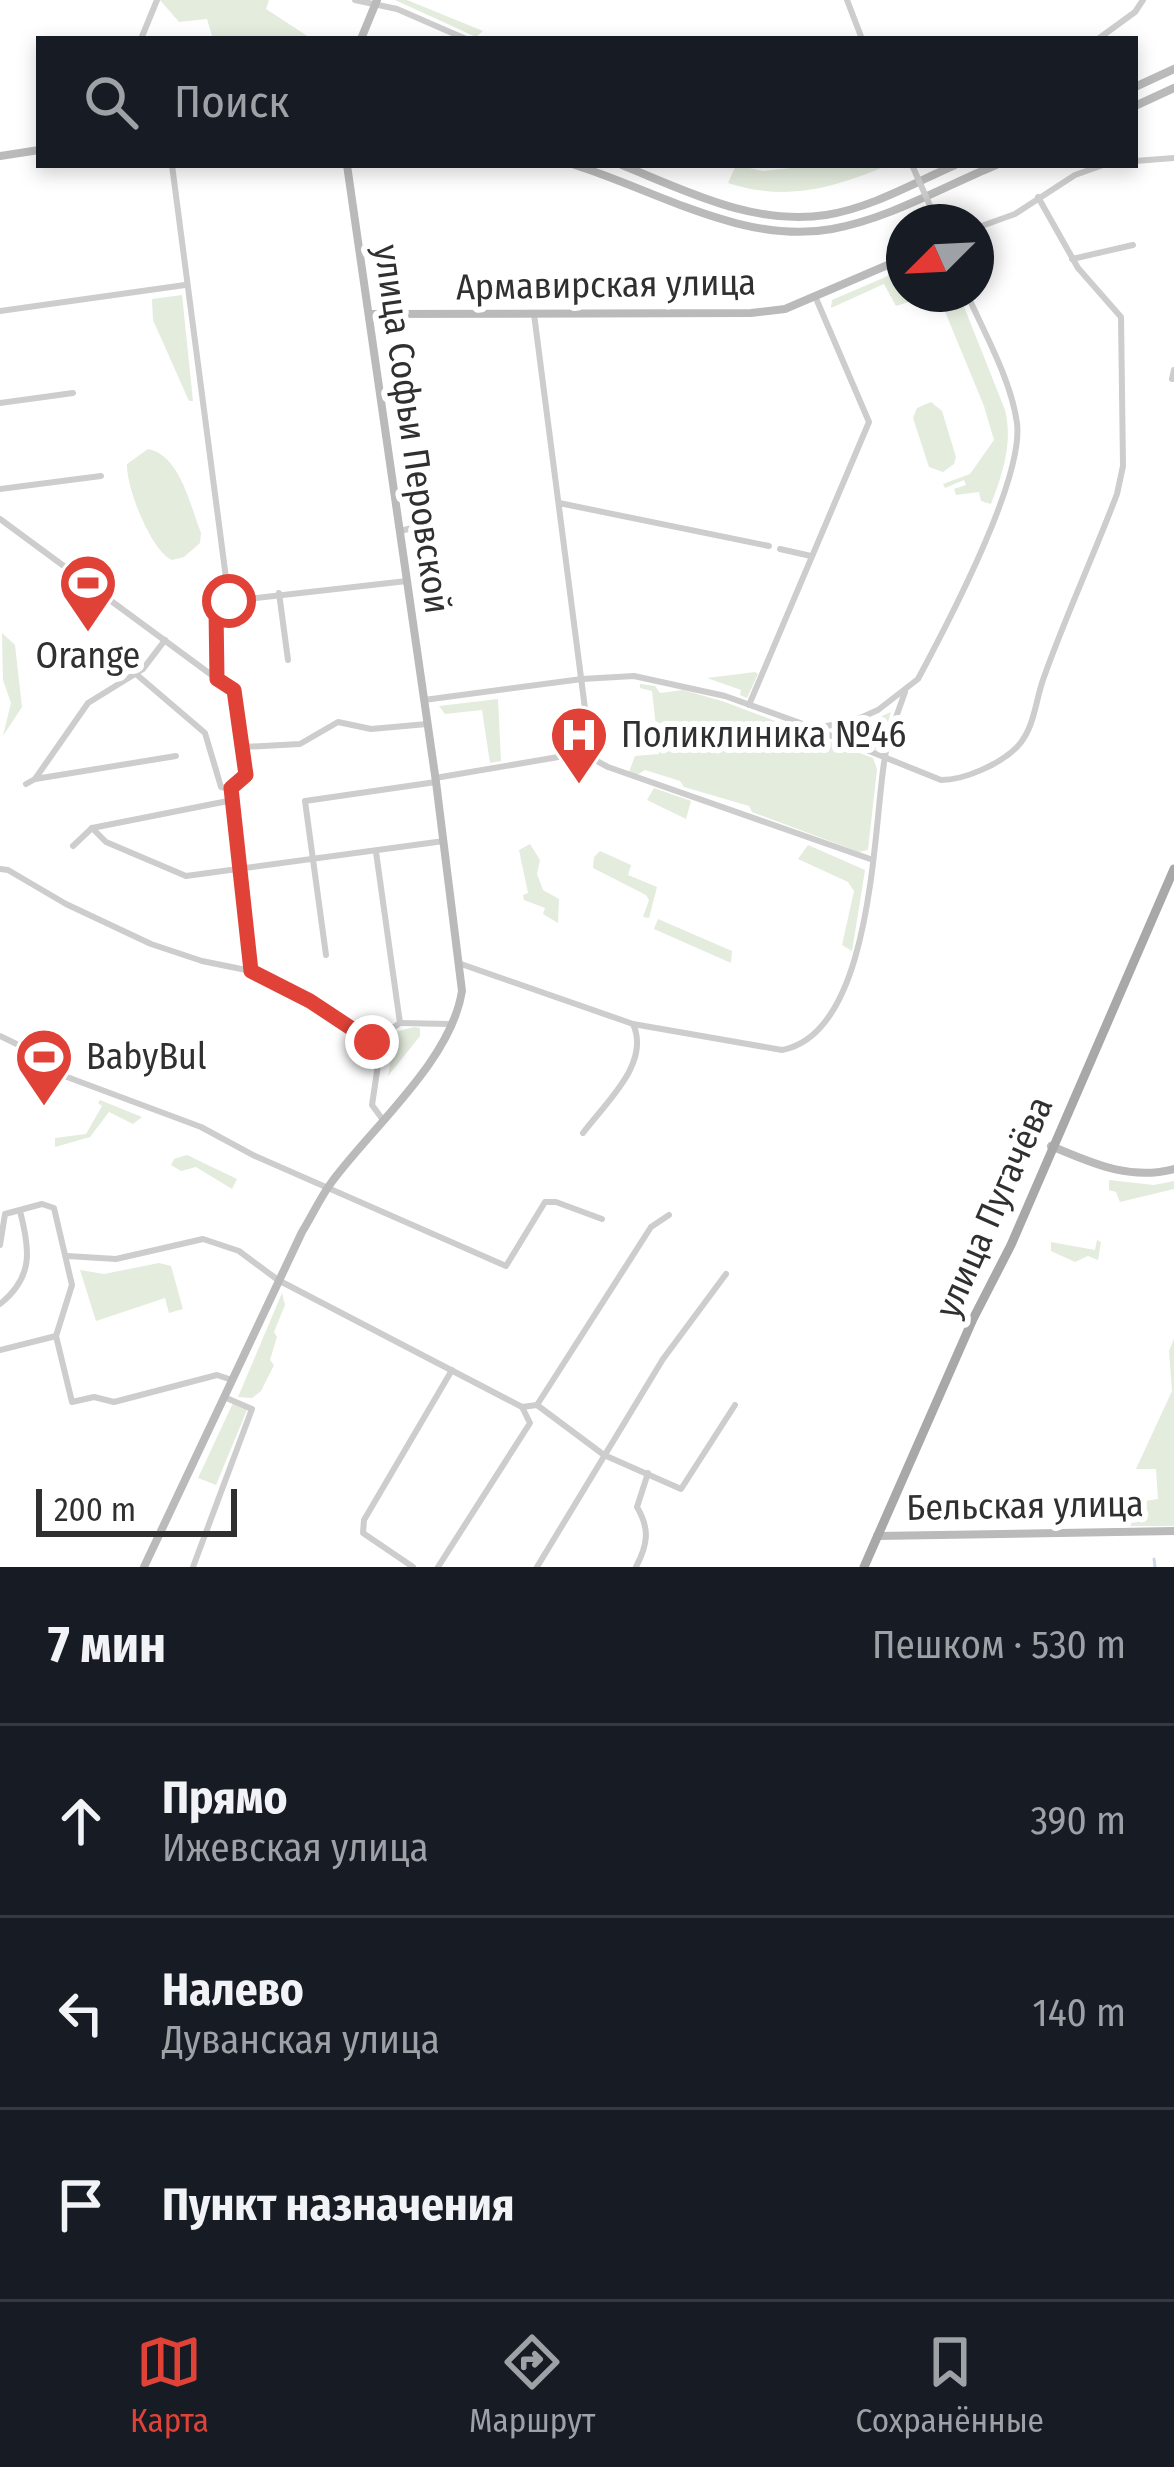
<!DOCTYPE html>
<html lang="ru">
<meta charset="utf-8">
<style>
body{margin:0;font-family:"Fira Sans Condensed",sans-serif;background:#20242c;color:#f1f3f6}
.compass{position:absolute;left:886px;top:204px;width:108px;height:108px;border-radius:50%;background:#171b24;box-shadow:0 6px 18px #0003;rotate:246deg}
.scale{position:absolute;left:36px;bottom:30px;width:201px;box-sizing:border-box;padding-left:12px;border:6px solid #303030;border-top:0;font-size:33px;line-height:42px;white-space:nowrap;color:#303030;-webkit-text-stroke:9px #fff;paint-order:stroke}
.stop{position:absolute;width:36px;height:36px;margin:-27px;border:9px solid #e04238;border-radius:50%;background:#fff}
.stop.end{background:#e04238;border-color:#fff;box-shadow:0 3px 12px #0008}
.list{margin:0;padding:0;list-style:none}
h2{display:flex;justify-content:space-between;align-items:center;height:156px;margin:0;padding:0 48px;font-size:51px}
h2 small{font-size:39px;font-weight:400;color:#9ea1a6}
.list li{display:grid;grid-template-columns:78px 1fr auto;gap:36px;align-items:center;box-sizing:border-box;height:192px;padding:0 48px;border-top:3px solid #363941}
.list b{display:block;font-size:45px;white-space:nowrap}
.list p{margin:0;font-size:39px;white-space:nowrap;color:#9ea1a6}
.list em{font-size:39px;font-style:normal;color:#9ea1a6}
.icon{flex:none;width:66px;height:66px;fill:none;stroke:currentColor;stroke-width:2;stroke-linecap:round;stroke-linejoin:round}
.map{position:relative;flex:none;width:1174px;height:1567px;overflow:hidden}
.search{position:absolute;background:#171b24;box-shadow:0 6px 18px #0003;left:36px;right:36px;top:36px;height:132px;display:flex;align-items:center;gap:30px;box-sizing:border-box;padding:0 42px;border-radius:0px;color:#9ea1a6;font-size:45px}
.sheet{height:732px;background:#171b24}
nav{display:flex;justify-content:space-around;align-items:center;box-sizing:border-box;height:168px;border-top:3px solid #363941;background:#171b24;font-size:33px;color:#9ea1a6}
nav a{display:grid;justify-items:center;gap:6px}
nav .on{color:#e04238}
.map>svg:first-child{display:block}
.green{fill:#e4ecde}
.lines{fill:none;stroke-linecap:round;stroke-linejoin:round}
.stream{stroke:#cbdbeb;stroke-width:3}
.street{stroke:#cdcdcd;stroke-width:6}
.secondary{stroke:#bababa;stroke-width:8}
.primary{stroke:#a8a8a8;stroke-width:9}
.street-bridge{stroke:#cdcdcd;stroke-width:6}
.route{stroke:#e04238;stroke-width:15}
.labels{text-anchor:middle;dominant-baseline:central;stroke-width:12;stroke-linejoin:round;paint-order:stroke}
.street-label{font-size:36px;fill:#303030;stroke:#fff}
.poi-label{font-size:36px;fill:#303030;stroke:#fff;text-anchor:start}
</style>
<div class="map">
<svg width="1174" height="1567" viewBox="0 0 1174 1567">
<rect width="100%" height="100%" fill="#fff"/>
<g class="green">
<polygon points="160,0 269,0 266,9 312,39 213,39 207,19 179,22"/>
<polygon points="395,0 407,0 483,31 476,37"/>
<path d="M 736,165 L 763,171 L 820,165 L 889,165 C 833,188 787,202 728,183 Z"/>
<path d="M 904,269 L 904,294 L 959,294 L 1005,410 C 1013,443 1003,473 991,504 L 981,501 L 979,492 L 956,495 L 954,489 L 966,485 L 964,480 L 945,488 L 943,484 L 970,474 L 994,440 L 984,406 L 939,297 L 928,296 L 896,306 L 884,284 L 831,308 L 832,300 Z"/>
<polygon points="182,295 193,401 189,401 153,320 152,299"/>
<polygon points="931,402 942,411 956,457 954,464 943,472 929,467 913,418 917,408"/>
<path d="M 148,449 C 180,455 190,505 201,533 L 200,543 L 184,557 L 172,560 C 151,551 126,487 127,464 Z"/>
<polygon points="2,633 15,645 22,707 3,736 11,703 3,680"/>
<polygon points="755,672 758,674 747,698 740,695 741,690 707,678"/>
<polygon points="640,684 655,686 660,693 683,690 722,701 873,758 877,769 868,850 859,852 752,812 749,806 684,787 680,781 645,770 637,775 629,772 635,756 659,754 652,691 640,688"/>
<polygon points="498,699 501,761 490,763 482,710 445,714 439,706"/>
<polygon points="891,712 881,747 876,750 838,735"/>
<polygon points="654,788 691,801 686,819 647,800"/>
<polygon points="530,844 540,860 537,874 543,890 559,899 558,923 543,914 545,908 524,900 523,895 528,893 519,850"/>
<polygon points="808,845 865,870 852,951 842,945 854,891 848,882 798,859"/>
<polygon points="600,851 631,865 628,875 657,887 649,918 643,917 649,900 646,895 593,868 594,857"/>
<polygon points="658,919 732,951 731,963 654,929"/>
<polygon points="414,1027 420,1028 420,1036 388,1076 395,1032"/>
<polygon points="100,1100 142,1117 133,1124 109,1112 90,1137 55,1147 55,1138 86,1134 102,1106 98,1103"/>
<polygon points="187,1155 237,1179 232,1189 196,1167 181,1171 171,1165 174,1159"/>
<polygon points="1109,1180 1154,1185 1174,1181 1174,1189 1120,1202 1116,1192 1109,1190"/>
<polygon points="1097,1240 1101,1242 1098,1260 1088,1256 1075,1262 1051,1251 1051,1242 1095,1250"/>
<polygon points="159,1263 171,1266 183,1309 169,1313 165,1298 96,1321 80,1270 104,1274"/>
<polygon points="282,1293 285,1305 274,1332 277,1337 270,1360 274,1365 261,1391 252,1398 238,1397"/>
<polygon points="1174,1339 1174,1526 1129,1526 1131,1503 1158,1499 1156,1469 1136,1469 1172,1391 1169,1351"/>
<polygon points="233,1403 247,1410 216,1485 198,1478"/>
</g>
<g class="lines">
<polyline class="stream" points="1154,1559 1155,1567"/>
<g class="street">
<polyline points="355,0 397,9 466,39"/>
<polyline points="847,0 862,39"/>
<polyline points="141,39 157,0"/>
<polyline points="1098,39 1135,12 1143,0"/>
<polyline points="1135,161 1174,158"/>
<polyline points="172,165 229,601"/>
<polyline points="976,228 1015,214 1075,175 1103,165"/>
<polyline points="1072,259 1133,245"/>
<polyline points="0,311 185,285"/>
<polyline points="534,314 591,755"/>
<polyline points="1172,379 1174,370"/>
<polyline points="0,403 73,393"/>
<polyline points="0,489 101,476"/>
<polyline points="559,503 769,546"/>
<polyline points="0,519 217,679"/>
<polyline points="400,531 428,524"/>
<polyline points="780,549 811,556"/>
<polyline points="279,593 288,660"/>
<polyline points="229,601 216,610 217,679 234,690 246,775 231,789 253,955 251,971"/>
<polyline points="229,601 407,581"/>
<polyline points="136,674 205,733 221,787 231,789"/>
<path d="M 424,700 L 582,679 L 634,676 L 725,696 L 814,728 L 851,722 L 878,710 L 918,679 C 947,625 1024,480 1017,423 C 1011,380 985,334 967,294"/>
<polyline points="749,705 869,422 815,296"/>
<path d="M 817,730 L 941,780 C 965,780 1000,764 1017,747 C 1035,728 1035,701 1044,677 C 1066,615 1094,555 1117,494 L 1123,466 L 1121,317 L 1078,268 L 1038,197"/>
<polyline points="244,747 300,744 338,722 371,729 427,724"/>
<polyline points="435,778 582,753 608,767 873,860"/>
<polyline points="35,779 88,703 143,669 165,640"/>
<polyline points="26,784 35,779 176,756"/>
<polyline points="233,800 92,828 106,842 186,876 444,841"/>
<polyline points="73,846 92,828"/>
<polyline points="0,869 8,870 66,904 151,944 202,961 251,971 311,1001 372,1042 379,1058 372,1105 383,1120"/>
<polyline points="326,955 305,801 436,782"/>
<path d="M 461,964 L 633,1024 C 651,1063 606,1102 583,1133"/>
<polyline points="400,1023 450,1024"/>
<path d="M 633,1024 L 782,1050 C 872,1033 873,836 884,763 C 887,739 897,715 905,692"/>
<polyline points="0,1036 33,1052 59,1074 201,1127 255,1156 506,1266 545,1202 556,1202 602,1219"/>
<polyline points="372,1042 400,1023 376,852"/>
<polyline points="0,1245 5,1214 42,1204 54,1208 72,1285 56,1336 72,1402 94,1397 114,1402 217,1375 232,1380"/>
<polyline points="67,1256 116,1259 203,1239 239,1251 278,1280 522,1407 537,1405 604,1455 681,1489 735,1405"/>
<path d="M 0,1304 C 34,1277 30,1249 20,1211"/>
<polyline points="0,1350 56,1336"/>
<polyline points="537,1405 651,1227 669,1215"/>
<polyline points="193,1567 252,1409 224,1397"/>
<polyline points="413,1567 363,1533 364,1520 452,1370"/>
<polyline points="438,1567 530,1423 522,1407"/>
<polyline points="537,1567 663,1359 726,1274"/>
<path d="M 636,1567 C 648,1544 650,1529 637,1507 L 648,1473"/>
</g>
<g class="secondary">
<polyline points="361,39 377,0"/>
<polyline points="1135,87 1174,69"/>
<polyline points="1135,106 1174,88"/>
<polyline points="0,156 39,150"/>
<path d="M 575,165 C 657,191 745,245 832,229 C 888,219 943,187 996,165"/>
<path d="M 622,165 C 686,191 754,226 826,215 C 871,208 914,183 955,165"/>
<polyline points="369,314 751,313 785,309 904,258"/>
<path d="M 1051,1146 C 1092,1163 1129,1181 1174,1169"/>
<polyline points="877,1536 1174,1531"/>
<path d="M 144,1567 L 302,1232 C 312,1216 320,1198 331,1183 C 372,1127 451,1061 462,991 L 436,782 L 347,165"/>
</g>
<polyline class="primary" points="864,1567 973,1319 1011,1245 1174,869"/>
<polyline class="street-bridge" points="912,165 935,217"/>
</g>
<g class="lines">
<polyline class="route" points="229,601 216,610 217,679 234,690 246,775 231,788 251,971 310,1001 372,1042"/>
</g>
<defs>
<g id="stadium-pin" transform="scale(3)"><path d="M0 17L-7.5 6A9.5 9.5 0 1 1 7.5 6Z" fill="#e04238" stroke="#fff"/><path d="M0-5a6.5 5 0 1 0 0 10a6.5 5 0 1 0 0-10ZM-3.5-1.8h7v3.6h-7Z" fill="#fff"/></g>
<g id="hospital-pin" transform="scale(3)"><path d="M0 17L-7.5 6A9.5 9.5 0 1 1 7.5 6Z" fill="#e04238" stroke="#fff"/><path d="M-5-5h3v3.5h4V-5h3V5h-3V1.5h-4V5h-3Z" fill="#fff"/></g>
</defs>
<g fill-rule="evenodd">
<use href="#stadium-pin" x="88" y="583"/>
<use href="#hospital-pin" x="579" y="735"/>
<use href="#stadium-pin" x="44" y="1057"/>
</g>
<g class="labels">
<g class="street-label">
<text transform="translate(606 285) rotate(-1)">Армавирская улица</text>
<text transform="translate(412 429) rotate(82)">улица Софьи Перовской</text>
<text transform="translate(994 1207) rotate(-66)">улица Пугачёва</text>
<text transform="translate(1025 1506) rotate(-1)">Бельская улица</text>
</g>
<g class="poi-label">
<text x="88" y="656" text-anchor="middle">Orange</text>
<text x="621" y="735">Поликлиника №46</text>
<text x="86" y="1057">BabyBul</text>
</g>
</g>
</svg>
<svg class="compass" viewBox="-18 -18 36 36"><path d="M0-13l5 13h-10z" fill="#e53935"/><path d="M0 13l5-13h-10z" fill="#9ea1a6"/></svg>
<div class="scale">200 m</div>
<div class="stop" style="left:229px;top:601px"></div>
<div class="stop end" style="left:372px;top:1042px"></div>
<div class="search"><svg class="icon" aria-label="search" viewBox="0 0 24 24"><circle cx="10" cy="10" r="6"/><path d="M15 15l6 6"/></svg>Поиск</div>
</div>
<section class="sheet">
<h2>7 мин<small>Пешком · 530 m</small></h2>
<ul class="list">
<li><svg class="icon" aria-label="ahead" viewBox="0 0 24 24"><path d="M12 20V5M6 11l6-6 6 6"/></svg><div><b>Прямо</b><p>Ижевская улица</p></div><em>390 m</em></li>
<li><svg class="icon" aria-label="left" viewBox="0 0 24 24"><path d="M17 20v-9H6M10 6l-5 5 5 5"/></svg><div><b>Налево</b><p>Дуванская улица</p></div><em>140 m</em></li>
<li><svg class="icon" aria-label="arrive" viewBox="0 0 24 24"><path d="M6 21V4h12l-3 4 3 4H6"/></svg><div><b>Пункт назначения</b></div></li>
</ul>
</section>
<nav>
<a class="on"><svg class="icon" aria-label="map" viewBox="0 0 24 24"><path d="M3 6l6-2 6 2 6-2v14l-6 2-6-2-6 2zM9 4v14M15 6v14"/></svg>Карта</a>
<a><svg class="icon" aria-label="directions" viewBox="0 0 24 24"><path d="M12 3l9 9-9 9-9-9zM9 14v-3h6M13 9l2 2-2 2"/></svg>Маршрут</a>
<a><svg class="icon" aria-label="saved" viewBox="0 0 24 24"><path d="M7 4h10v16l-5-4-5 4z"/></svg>Сохранённые</a>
</nav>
